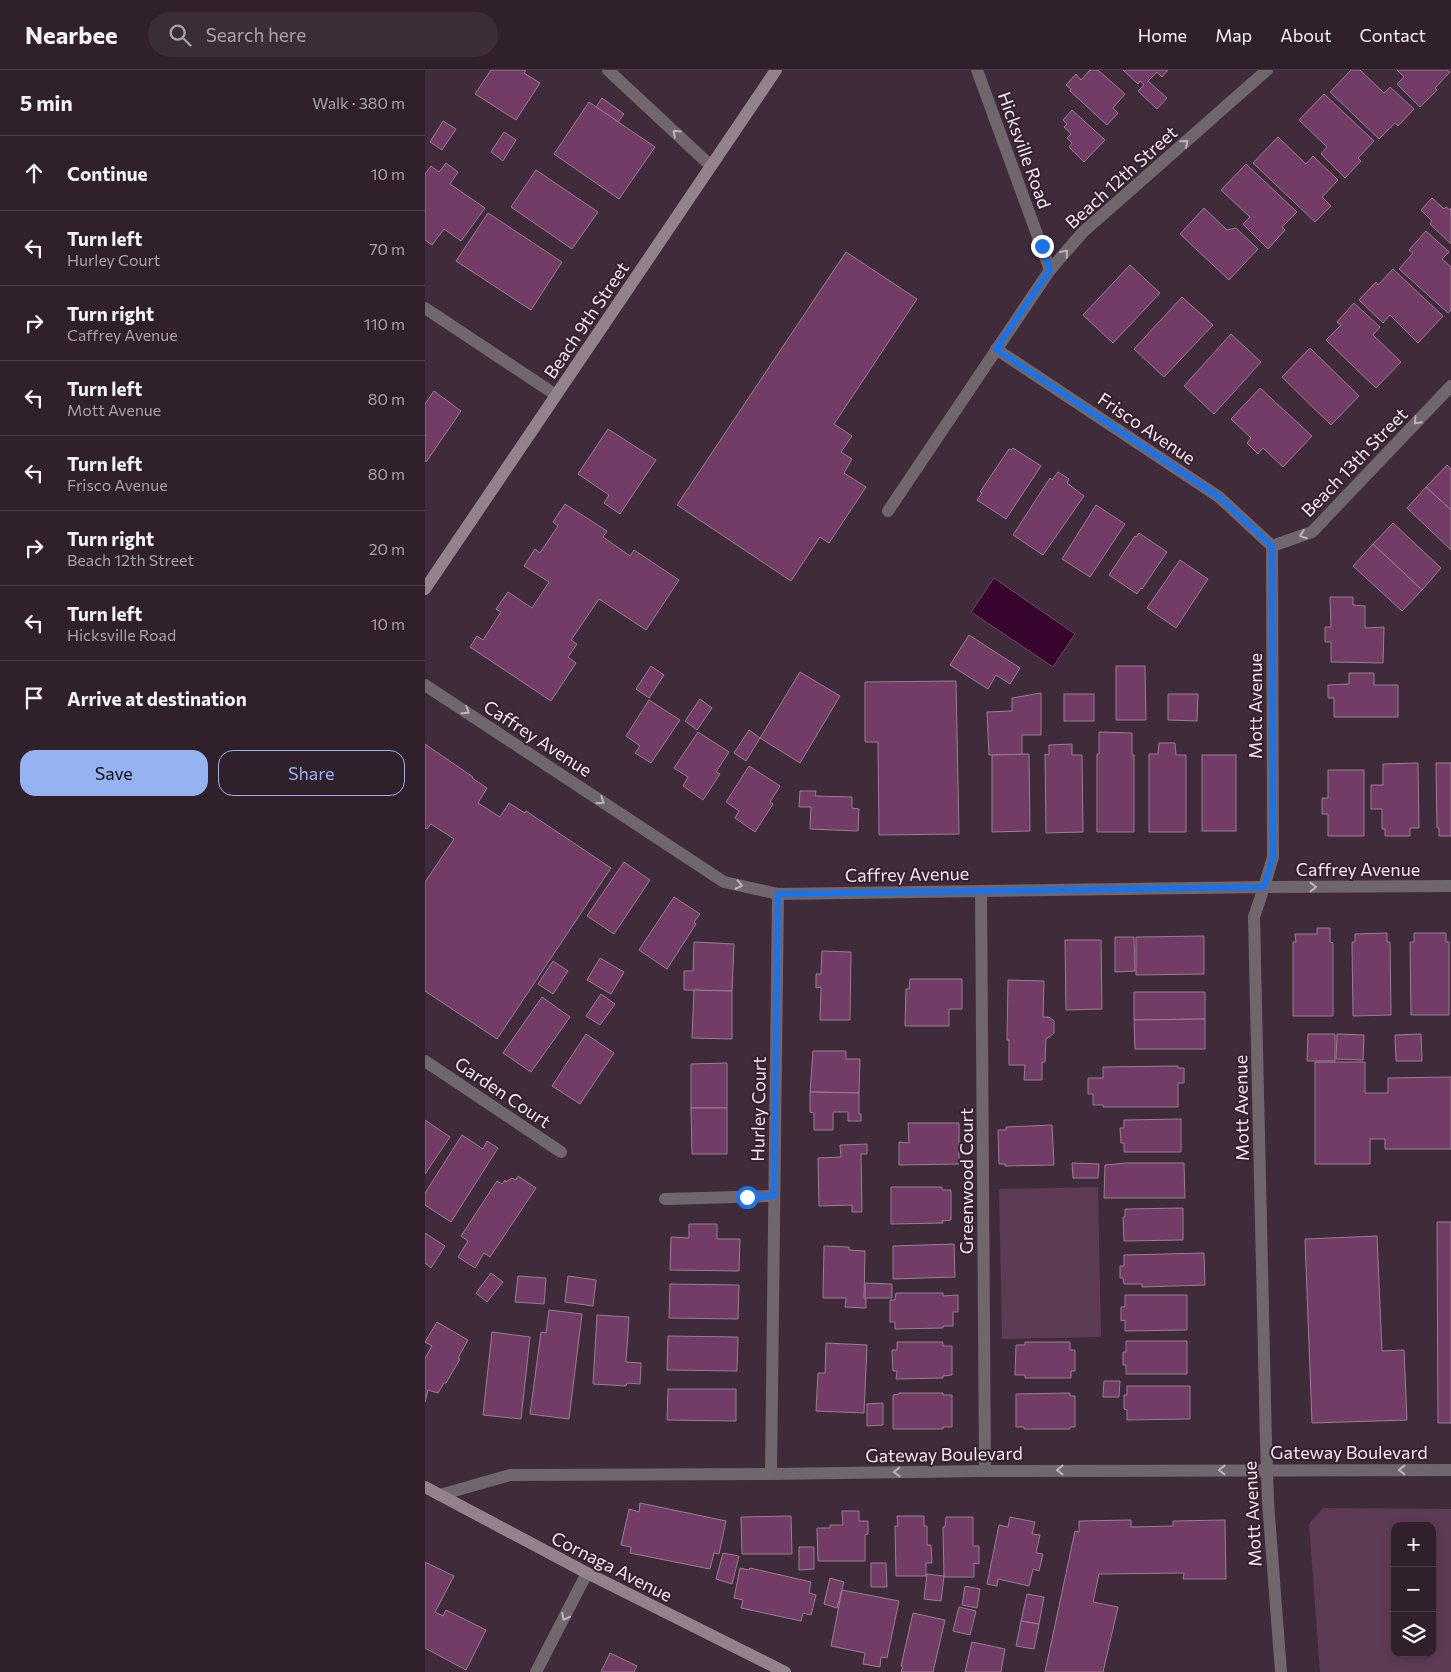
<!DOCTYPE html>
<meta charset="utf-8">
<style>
body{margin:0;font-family:Commissioner,sans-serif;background:#3b2d38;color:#f1f3f6}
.controls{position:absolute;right:15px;bottom:15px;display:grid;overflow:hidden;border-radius:10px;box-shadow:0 2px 8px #0003}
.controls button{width:45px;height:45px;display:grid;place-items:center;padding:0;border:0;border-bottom:1px solid #4a3e48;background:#2f202c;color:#f1f3f6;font:25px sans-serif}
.stop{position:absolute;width:15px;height:15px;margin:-11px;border:4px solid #1a73e8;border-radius:50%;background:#fff}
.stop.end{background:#1a73e8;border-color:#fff;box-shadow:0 1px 5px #0008}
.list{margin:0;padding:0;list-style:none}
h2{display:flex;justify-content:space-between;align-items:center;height:65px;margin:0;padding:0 20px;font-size:21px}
h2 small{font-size:16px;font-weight:400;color:#a7a3a9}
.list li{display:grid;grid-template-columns:32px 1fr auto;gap:15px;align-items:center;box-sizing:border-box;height:75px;padding:0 20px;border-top:1px solid #4a3e48}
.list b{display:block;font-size:19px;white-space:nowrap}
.list p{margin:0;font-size:16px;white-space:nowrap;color:#a7a3a9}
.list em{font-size:16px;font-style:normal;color:#a7a3a9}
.actions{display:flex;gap:10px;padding:15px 20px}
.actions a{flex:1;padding:11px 0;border:1px solid #95b2f1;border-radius:15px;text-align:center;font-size:18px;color:#95b2f1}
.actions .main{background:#95b2f1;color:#111}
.icon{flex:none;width:28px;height:28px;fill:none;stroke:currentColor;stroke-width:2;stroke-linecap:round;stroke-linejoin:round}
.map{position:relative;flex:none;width:1026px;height:1602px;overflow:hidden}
header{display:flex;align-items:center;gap:30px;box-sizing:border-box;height:70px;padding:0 25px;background:#2f202c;border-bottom:1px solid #4a3e48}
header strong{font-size:24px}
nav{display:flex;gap:28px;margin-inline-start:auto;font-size:18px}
.search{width:350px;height:45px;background:#3b2d38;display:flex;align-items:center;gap:12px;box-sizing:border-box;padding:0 18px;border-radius:28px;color:#a7a3a9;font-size:19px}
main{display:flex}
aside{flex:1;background:#2f202c}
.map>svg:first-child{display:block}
.green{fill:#5e3b55;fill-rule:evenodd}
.water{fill:#37042e;stroke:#704868}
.building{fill:#733c66;stroke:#977f90}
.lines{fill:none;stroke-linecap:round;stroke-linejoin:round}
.service{stroke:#70666d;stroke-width:12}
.minor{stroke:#70666d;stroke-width:12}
.tertiary{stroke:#70666d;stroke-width:12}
.secondary{stroke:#93828e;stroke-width:12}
.oneway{stroke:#c0b3bc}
.route{stroke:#1a73e8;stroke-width:6}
.labels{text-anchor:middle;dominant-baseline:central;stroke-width:4;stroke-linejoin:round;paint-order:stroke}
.street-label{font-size:18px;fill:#f5e7f0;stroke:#352130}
</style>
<header>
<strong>Nearbee</strong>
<div class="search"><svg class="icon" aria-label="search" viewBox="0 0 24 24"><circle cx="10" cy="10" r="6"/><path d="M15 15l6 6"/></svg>Search here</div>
<nav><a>Home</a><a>Map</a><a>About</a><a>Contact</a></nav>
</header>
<main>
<aside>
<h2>5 min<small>Walk · 380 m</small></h2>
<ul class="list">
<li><svg class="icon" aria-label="ahead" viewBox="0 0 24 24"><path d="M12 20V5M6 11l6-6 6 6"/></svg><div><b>Continue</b></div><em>10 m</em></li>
<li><svg class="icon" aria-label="left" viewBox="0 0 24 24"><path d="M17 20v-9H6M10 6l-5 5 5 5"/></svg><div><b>Turn left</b><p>Hurley Court</p></div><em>70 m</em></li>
<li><svg class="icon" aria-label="right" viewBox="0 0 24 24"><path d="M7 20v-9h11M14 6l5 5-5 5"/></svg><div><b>Turn right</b><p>Caffrey Avenue</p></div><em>110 m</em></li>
<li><svg class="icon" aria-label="left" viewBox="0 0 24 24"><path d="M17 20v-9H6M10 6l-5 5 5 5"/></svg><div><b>Turn left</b><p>Mott Avenue</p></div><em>80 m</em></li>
<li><svg class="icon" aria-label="left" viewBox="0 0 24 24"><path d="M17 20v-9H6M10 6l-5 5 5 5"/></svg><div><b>Turn left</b><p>Frisco Avenue</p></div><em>80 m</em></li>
<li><svg class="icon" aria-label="right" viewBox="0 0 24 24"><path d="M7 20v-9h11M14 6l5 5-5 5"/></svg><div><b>Turn right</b><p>Beach 12th Street</p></div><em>20 m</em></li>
<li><svg class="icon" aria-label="left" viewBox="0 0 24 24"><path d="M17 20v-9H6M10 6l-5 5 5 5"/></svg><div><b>Turn left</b><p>Hicksville Road</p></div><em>10 m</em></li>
<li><svg class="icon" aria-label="arrive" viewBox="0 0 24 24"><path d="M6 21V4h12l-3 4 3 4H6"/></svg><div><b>Arrive at destination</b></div></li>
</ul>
<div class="actions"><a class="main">Save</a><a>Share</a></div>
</aside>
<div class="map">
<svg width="1026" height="1602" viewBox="0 0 1026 1602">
<rect width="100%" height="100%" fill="#3f2b3a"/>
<g class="green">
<polygon points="673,1117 676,1267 577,1269 574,1119"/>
<path d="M 898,1438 L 1026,1439 L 1026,1602 L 895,1602 L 884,1454 ZM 970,1456 L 1007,1456 L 1007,1583 L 970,1583 Z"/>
</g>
<polygon class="water" points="569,508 650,564 628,597 546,542"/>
<g class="building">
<polygon points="66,0 101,0 99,3 115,13 91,50 50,24"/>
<polygon points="665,0 673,0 700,24 688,38 693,43 682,55 645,21 646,19 641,15 651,4 656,10"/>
<polygon points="698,0 743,0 737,7 732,2 723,11 742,28 732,39 713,21 719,15 715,11 713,14"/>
<polygon points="926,0 935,0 959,23 965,17 989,39 973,56 970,53 954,69 905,22"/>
<polygon points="972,0 1022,0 1025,2 1010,18 1012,20 995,37 972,14 979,7"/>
<polygon points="899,24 949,71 933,88 936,91 920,108 896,84 902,77 874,50"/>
<polygon points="177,28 199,44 193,52 171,37"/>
<polygon points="164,32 230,77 194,129 129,84"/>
<polygon points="647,40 680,70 659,92 644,77 647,73 642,68 646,64 639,57 642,54 638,50"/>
<polygon points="18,51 31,59 17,80 5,72"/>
<polygon points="79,62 91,70 78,91 66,82"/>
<polygon points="853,67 881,94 888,86 913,110 897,127 906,136 890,152 828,93"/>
<polygon points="21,93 33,102 25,114 60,138 36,171 19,159 7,175 0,170 0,104 6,96 14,102"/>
<polygon points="821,94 872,142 857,157 860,160 843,179 818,154 825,147 796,120"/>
<polygon points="111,100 173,142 147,179 86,137"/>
<polygon points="1007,128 1019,139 1021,137 1025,140 1026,138 1026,174 1005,154 1007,151 996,140"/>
<polygon points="779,138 802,160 811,158 833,179 804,210 755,164"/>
<polygon points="63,143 137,192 106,240 31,191"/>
<polygon points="1001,161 1024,182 1017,189 1026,197 1026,240 1023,243 974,199 988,183 984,180"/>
<polygon points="421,182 492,229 409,354 427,366 416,382 427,389 419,403 441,417 404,473 395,467 366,511 252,435"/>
<polygon points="705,195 735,223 688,273 658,245"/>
<polygon points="968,199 1018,246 993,273 965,245 958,253 934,230 951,212 953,215"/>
<polygon points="757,227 788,255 739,307 709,279"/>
<polygon points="929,233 955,257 948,265 976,292 951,318 901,270 916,255 912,252"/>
<polygon points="806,264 836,292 789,344 759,316"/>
<polygon points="885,278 934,326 906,355 857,307"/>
<polygon points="835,318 887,366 858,397 838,378 833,384 822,373 826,368 806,349"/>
<polygon points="9,321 36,341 1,392 0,390 0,334"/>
<polygon points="183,359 231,390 195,444 179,433 184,425 153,404"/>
<polygon points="588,378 616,396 581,449 552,430 557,423 555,422 584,379 586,380"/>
<polygon points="1022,395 1026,399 1026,440 1001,417"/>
<polygon points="633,402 644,409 642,413 659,426 618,485 588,465 625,408 627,410"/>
<polygon points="1001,417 1026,440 1026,480 982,438"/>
<polygon points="140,434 182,461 178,467 205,486 209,480 254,510 221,560 174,529 146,570 152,574 143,587 151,593 126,631 45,577 52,566 58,570 76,542 71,539 83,522 107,538 124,512 99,496 110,479 115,483 133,456 128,452"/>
<polygon points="671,435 700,454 665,507 637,489"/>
<polygon points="968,453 1016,498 997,520 948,474"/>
<polygon points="714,463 742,482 717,519 716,518 712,524 684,505 710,466 711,467"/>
<polygon points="948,474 997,520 977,541 928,496"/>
<polygon points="755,490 783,509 751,558 722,538"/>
<polygon points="905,527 928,527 928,535 940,536 940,558 959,557 958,593 906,592 906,572 900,572 900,557 906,557"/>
<polygon points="544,565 595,598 585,614 571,605 563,619 525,595"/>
<polygon points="226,596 239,605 224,628 211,619"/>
<polygon points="691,596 720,596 721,650 691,650"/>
<polygon points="375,602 415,626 375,693 335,668"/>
<polygon points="924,603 949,603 949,615 973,615 973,647 909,647 909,628 903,628 903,615 924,614"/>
<polygon points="531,611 534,764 454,765 453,672 440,672 440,612"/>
<polygon points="616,623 616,665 597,665 597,685 564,685 562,642 587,641 587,628"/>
<rect x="639" y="624" width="30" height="27"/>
<polygon points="743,624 773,624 772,651 743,650"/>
<polygon points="275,629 287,638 272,660 260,651"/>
<polygon points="224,630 255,650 226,693 210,683 215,676 201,666"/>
<polygon points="324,660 335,668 321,691 309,683"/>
<polygon points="273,662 304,682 291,702 295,704 278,730 258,716 263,707 249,698"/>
<polygon points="674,662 707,663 707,685 709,685 709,762 672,762 672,684 674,684"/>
<polygon points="734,673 750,673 751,685 761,685 761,762 724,762 724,684 733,684"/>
<polygon points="0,674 48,707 47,708 62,718 53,733 75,747 84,733 100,743 101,741 186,798 72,969 0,921 0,812 29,769 6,754 2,759 0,758"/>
<polygon points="647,674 647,685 657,685 658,762 621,763 620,684 624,685 624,675"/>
<polygon points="604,684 605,761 567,762 567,685"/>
<rect x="777" y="685" width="34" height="76"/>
<polygon points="993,693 994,758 985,758 985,766 960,766 960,759 957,759 957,739 946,739 946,715 958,715 958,694"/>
<polygon points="1011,693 1026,693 1026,766 1014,766 1014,758 1012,758"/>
<polygon points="324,696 355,716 345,732 348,734 330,762 310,748 314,741 301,732"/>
<polygon points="903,700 939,700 939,766 903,766 903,744 897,744 897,728 903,728"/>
<polygon points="375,721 391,721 390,726 427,727 427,738 434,739 433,761 385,759 386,737 374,737"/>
<polygon points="199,792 225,810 189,864 162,846"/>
<polygon points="249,827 275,844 269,852 271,854 242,899 214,880"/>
<polygon points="892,858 905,858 905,872 908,873 908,946 868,946 868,872 871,872 870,864 892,864"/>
<polygon points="962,863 962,872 965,872 966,945 928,946 927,872 930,872 930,864"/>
<polygon points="989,863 1021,863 1021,872 1024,872 1024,945 986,945 985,872 989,872"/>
<polygon points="779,866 779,904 711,905 711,867"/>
<polygon points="690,867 709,867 710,901 690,902"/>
<polygon points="640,870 676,870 677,939 641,940"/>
<polygon points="269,872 309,874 307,921 259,920 259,901 268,901"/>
<polygon points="397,881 426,882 425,950 395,950 396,917 391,918 391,904 396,904"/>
<polygon points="175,888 199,902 186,924 162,910"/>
<polygon points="128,891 143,901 128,924 113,914"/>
<polygon points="485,909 537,909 537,939 524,939 524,956 480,956 481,919 484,919"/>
<polygon points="583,910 619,911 618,947 624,947 629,951 629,963 623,968 621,968 620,992 617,992 617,1010 599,1010 600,995 584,995 584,970 582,970"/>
<polygon points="269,920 307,921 307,969 267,968"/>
<polygon points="709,922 780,922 780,949 709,950"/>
<polygon points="176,924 190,934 175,955 161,946"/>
<polygon points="117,927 145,947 106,1002 78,983"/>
<polygon points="780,949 780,979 710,979 709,950"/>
<polygon points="161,964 189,983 155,1034 127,1016"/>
<polygon points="883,964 910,964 910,991 882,991"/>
<polygon points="912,964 939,965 938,990 911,989"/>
<polygon points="996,964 997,991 971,991 970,965"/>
<polygon points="388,981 421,981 421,989 435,989 434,1023 385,1022"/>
<polygon points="890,992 940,992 940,1023 963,1023 963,1008 1026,1007 1026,1079 960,1079 960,1069 945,1069 945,1094 890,1094"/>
<polygon points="302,993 302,1038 266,1038 266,994"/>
<polygon points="753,996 753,998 759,998 759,1013 753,1013 753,1037 678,1037 678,1035 668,1035 668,1024 663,1024 663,1008 678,1008 678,997"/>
<polygon points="385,1022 434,1023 434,1044 436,1044 436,1051 423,1051 423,1042 408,1042 408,1060 389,1060 389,1043 385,1042"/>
<polygon points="266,1038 302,1038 302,1084 267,1084"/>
<polygon points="756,1049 756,1082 699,1082 699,1073 696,1073 695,1058 699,1058 699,1050"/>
<polygon points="0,1050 25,1067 0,1104"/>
<polygon points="483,1053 534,1053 534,1094 474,1095 474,1072 484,1073"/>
<polygon points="627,1055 629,1095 580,1096 580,1094 574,1094 573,1060 581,1060 581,1057"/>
<polygon points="37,1065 58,1079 62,1071 73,1078 26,1152 0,1135 0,1123"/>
<polygon points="442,1074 442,1084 436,1084 437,1142 427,1142 427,1135 394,1136 393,1088 416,1087 415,1075"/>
<polygon points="647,1093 674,1094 673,1108 648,1108"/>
<polygon points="701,1093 759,1093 760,1128 679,1128 680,1095"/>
<polygon points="93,1106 111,1118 65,1187 59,1183 50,1198 33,1187 43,1171 36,1166 72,1111 77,1114 80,1110 81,1112 87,1108 91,1110"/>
<polygon points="466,1117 517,1117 517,1120 526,1120 526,1150 517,1151 518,1153 466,1154"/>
<polygon points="758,1138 758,1170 699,1171 698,1147 700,1147 700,1139"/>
<polygon points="1012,1152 1026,1152 1026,1353 1013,1353"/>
<polygon points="264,1154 292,1154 292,1169 315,1169 314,1201 245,1200 246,1167 264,1168"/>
<polygon points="0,1163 20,1176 6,1198 0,1193"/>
<polygon points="952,1166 957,1281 979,1280 982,1350 887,1353 880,1169"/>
<polygon points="529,1174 530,1207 468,1209 468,1176"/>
<polygon points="399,1176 424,1177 424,1180 440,1181 439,1229 441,1229 441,1238 420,1237 421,1228 398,1228"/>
<polygon points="779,1183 780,1215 717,1217 717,1214 699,1214 698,1208 695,1208 695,1196 699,1196 699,1185"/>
<polygon points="66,1203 78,1212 62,1232 51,1223"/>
<polygon points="93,1206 121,1208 119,1234 90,1232"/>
<polygon points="143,1206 171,1210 168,1236 140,1232"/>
<polygon points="440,1213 467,1214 467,1228 440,1228"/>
<polygon points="245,1214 314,1215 313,1249 244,1248"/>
<polygon points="471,1223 518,1223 518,1226 533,1225 533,1242 528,1242 528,1256 518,1256 518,1258 470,1259 470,1252 465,1252 465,1230 470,1230"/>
<polygon points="700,1225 762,1225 762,1260 700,1261 700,1250 696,1251 696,1237 700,1237"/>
<polygon points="124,1240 157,1244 144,1349 105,1344 116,1262 121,1263"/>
<polygon points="172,1245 204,1247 201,1292 216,1293 215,1314 202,1313 201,1316 168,1314"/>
<polygon points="12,1252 43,1270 33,1288 35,1289 21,1313 19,1313 13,1323 3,1320 0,1332 0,1288 7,1276 0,1272"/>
<polygon points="67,1262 105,1267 96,1349 58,1345"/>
<polygon points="243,1266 313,1267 312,1301 242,1300"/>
<polygon points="701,1271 762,1271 762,1304 701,1304 701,1295 698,1295 698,1282 701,1282"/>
<polygon points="472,1272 518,1272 518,1276 527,1276 527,1305 518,1306 518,1308 471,1309 472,1301 468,1301 467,1280 472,1280"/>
<polygon points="600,1272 645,1272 645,1280 650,1280 650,1301 646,1301 646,1308 600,1308 600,1305 590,1305 591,1275 600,1275"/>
<polygon points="401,1273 442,1275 439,1343 391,1341 393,1303 400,1303"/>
<polygon points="679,1311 695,1311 694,1327 678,1327"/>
<polygon points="702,1316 765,1316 765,1349 702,1350 702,1340 699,1339 699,1325 702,1325"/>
<polygon points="243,1319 311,1319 311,1351 242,1350"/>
<polygon points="474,1323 518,1323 518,1325 527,1325 527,1357 518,1357 518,1359 468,1359 468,1325 474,1324"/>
<polygon points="645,1323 645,1326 650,1326 650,1357 645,1357 645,1359 599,1359 599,1357 591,1357 591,1324"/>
<polygon points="458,1333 458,1355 442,1356 442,1334"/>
<polygon points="215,1433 301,1451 294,1484 289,1483 285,1499 205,1483 206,1477 196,1475 204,1439 214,1442"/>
<polygon points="417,1441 434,1441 434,1451 443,1451 443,1464 440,1465 440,1491 393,1491 392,1458 405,1458 405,1455 418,1455"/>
<polygon points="366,1446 367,1484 317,1484 316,1447"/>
<polygon points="472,1446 499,1446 499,1456 502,1456 502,1475 506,1475 507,1493 501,1493 501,1506 471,1506 470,1456 473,1456"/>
<polygon points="521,1447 548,1447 548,1476 554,1476 554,1494 549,1493 549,1507 519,1507 518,1457 520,1457"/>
<polygon points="585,1447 610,1452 607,1464 615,1465 611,1483 618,1484 614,1501 608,1499 604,1516 573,1509 572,1516 562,1514 574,1455 583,1457"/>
<polygon points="706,1450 706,1457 748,1456 748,1451 800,1450 801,1509 758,1509 759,1503 674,1504 668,1532 693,1537 678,1602 620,1602 650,1461 654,1462 654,1451"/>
<polygon points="374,1477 389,1477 389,1499 374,1500"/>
<polygon points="298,1483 314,1486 307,1514 291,1509"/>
<polygon points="0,1492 29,1506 10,1542 18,1546 21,1540 61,1560 41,1600 0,1578"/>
<polygon points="446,1493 461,1493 462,1517 446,1517"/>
<polygon points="315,1498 324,1500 325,1498 386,1512 384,1523 391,1525 386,1545 378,1543 376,1551 316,1538 318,1530 309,1528"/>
<polygon points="502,1504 519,1506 516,1531 499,1529"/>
<polygon points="405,1508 419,1512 412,1538 399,1534"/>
<polygon points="540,1516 555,1519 552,1538 537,1535"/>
<polygon points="417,1520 474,1531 462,1588 456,1587 455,1597 438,1594 440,1583 406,1576"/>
<polygon points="602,1524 619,1527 614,1554 596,1551"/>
<polygon points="534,1537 551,1541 545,1565 528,1561"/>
<polygon points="488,1543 520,1550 508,1602 476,1602 478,1596 476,1596"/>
<polygon points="596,1551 614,1554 609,1579 591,1576"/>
<polygon points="547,1572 580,1579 576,1602 540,1602"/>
<polygon points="185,1583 212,1596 209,1602 176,1602"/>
</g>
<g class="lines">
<polyline class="service" points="240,1129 349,1126"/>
<g class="minor">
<polyline points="183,0 286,96"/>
<polyline points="552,0 625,200"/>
<polyline points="0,238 131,325"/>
<polyline points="571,279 794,427 847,476"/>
<polyline points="463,441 625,200 658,162 842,0"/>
<polyline points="847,476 887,462 1026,316"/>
<polyline points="0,615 299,812 353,824 839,817 1026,816"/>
<polyline points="839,817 848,787 847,476"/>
<polyline points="556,821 560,1401"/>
<polyline points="0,991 136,1082"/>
<polyline points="346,1404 353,824"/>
<polyline points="15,1425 85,1405 346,1404 560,1401 1026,1400"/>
<polyline points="111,1602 162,1503"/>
</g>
<polyline class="tertiary" points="839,817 829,847 841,1372 843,1432 856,1602"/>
<g class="secondary">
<polyline points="0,519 351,0"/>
<polyline points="0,1417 162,1503 360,1602"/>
</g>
</g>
<defs><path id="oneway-chevron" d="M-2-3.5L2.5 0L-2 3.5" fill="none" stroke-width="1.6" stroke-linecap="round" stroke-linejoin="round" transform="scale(1.25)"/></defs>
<g class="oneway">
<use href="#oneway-chevron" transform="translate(251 63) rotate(-137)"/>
<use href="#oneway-chevron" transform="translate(760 73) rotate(-41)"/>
<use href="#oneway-chevron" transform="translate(640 183) rotate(-49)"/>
<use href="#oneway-chevron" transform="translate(992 351) rotate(134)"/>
<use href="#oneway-chevron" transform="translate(878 465) rotate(159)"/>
<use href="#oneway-chevron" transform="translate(41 641) rotate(33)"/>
<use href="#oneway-chevron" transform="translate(176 731) rotate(33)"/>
<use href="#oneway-chevron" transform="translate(314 815) rotate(12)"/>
<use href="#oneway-chevron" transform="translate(888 817)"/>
<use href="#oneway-chevron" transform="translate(635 1400) rotate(180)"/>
<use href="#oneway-chevron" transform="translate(797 1400) rotate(180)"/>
<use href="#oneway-chevron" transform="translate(977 1400) rotate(180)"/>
<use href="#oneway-chevron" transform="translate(472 1402) rotate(179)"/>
<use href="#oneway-chevron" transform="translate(140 1547) rotate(117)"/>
</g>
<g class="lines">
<polyline class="route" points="322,1127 349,1126 353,824 839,817 848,787 847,476 794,427 571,279 625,200 617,176"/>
</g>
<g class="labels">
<g class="street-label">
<text transform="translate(600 80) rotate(70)">Hicksville Road</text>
<text transform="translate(696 107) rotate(-42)">Beach 12th Street</text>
<text transform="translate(161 250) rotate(-56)">Beach 9th Street</text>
<text transform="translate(722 358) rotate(34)">Frisco Avenue</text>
<text transform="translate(929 392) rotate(-46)">Beach 13th Street</text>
<text transform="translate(830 636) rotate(-90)">Mott Avenue</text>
<text transform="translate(113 668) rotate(33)">Caffrey Avenue</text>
<text x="933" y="799">Caffrey Avenue</text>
<text transform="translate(482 804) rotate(-1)">Caffrey Avenue</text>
<text transform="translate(78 1022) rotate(34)">Garden Court</text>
<text transform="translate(816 1038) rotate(-91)">Mott Avenue</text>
<text transform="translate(333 1039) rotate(-89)">Hurley Court</text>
<text transform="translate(541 1111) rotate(-90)">Greenwood Court</text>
<text x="924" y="1382">Gateway Boulevard</text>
<text transform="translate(519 1384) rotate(-1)">Gateway Boulevard</text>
<text transform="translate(827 1444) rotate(-93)">Mott Avenue</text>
<text transform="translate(187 1496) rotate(27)">Cornaga Avenue</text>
</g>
</g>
</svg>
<div class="controls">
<button>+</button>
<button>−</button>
<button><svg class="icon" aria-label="layers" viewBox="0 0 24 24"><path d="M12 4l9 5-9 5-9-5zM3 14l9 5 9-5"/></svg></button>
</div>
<div class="stop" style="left:322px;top:1127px"></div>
<div class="stop end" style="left:617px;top:176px"></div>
</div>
</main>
